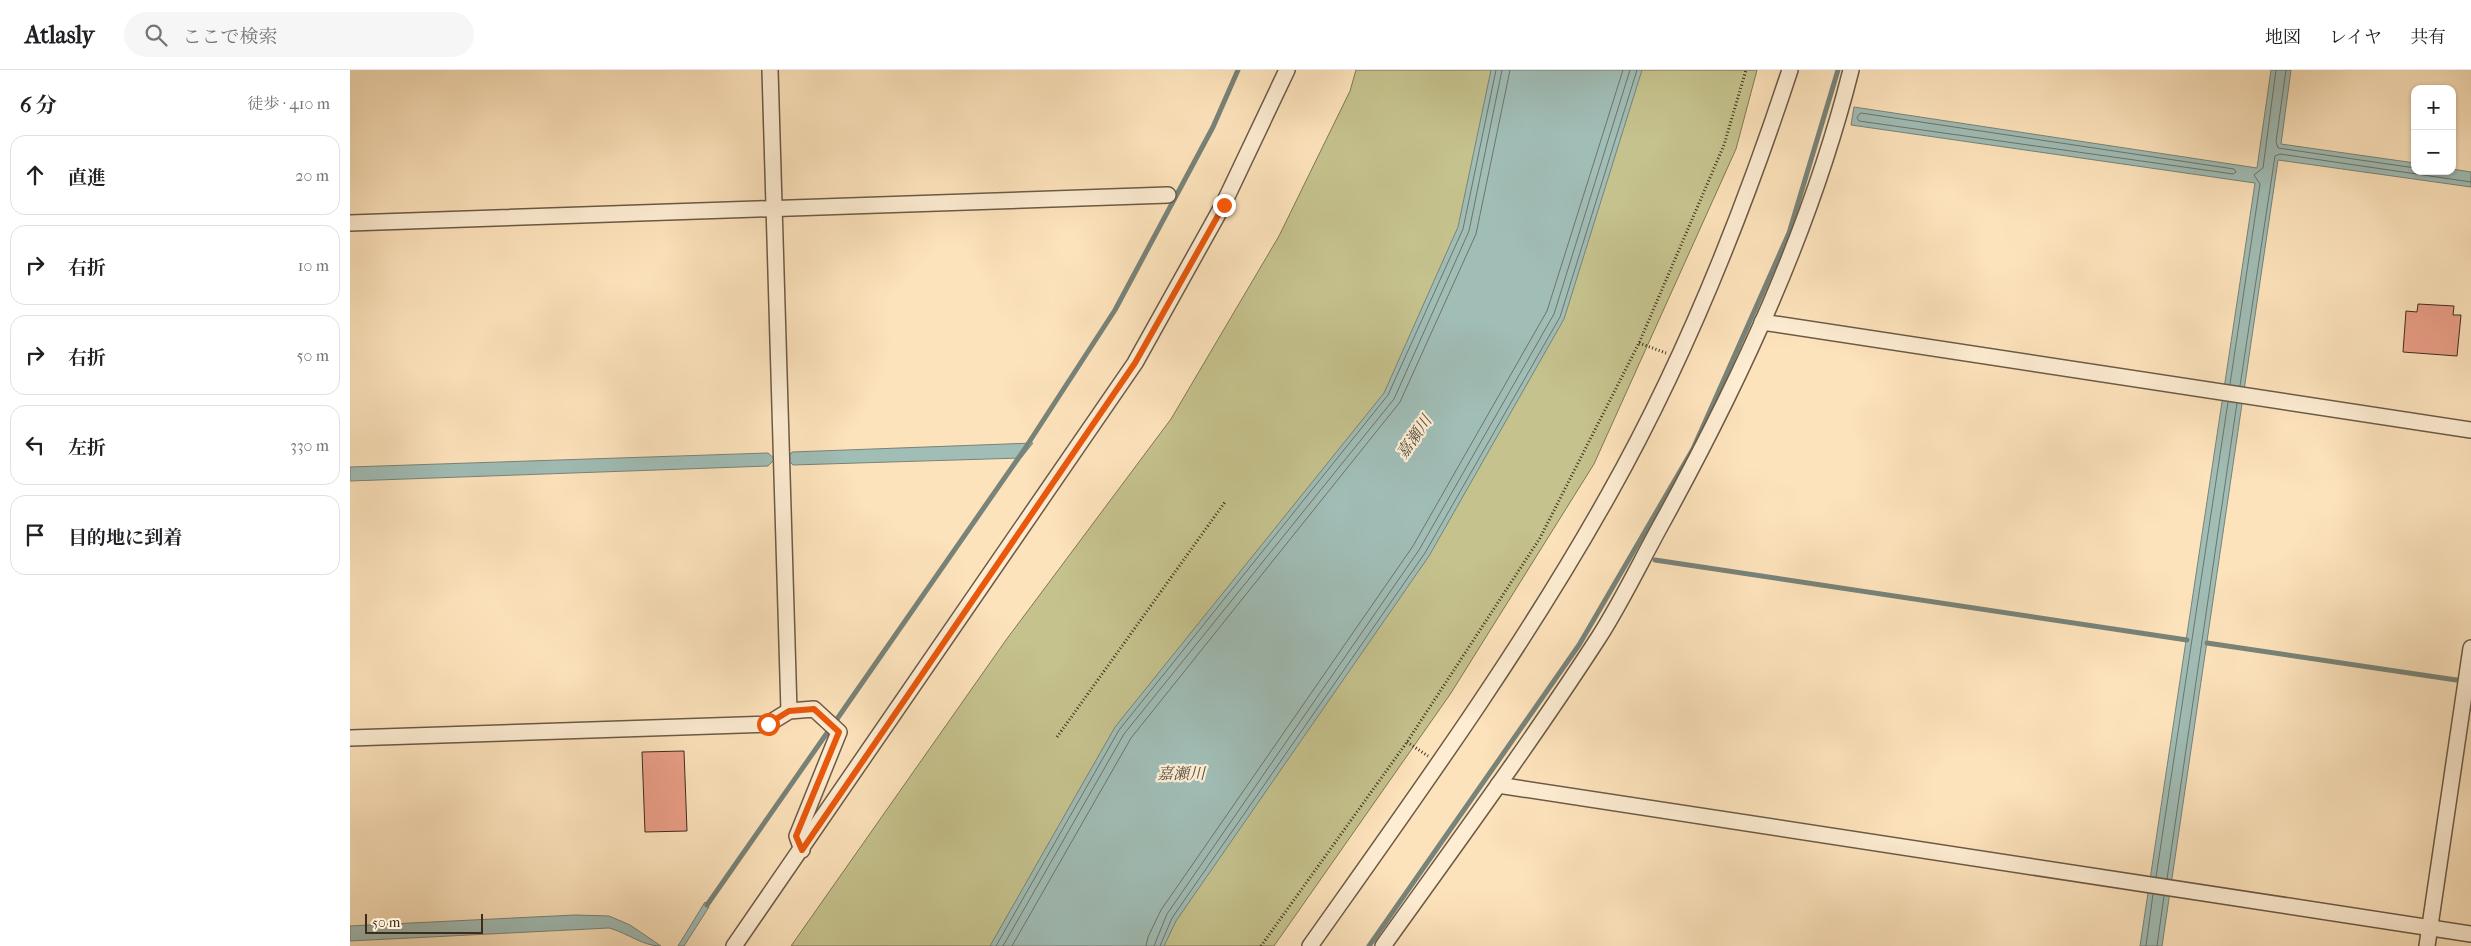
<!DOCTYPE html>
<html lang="ja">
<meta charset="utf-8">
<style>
body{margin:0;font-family:"IM FELL French Canon","Noto Serif JP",serif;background:#f6f6f6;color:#202124}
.controls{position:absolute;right:15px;top:15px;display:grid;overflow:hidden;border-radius:10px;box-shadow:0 1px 4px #0004}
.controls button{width:45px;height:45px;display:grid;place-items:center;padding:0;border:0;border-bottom:1px solid #e0e0e0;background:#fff;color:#202124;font:25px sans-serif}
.scale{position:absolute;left:15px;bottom:12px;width:118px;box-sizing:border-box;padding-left:5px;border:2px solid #3c2c1e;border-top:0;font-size:14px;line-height:18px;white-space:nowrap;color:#3c2c1e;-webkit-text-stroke:4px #feedd3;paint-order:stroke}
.stop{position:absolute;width:15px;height:15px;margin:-11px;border:4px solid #ea580c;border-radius:50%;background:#fff}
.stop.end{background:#ea580c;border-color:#fff;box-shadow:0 1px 5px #0008}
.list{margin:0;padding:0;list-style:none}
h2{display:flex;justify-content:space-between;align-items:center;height:65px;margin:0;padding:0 20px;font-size:21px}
h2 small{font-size:16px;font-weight:400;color:#757577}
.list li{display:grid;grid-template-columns:32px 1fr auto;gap:15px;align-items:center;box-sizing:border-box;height:80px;margin:0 10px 10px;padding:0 10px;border:1px solid #e0e0e0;border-radius:15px}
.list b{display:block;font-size:19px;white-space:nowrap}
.list em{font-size:16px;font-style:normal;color:#757577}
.icon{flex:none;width:28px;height:28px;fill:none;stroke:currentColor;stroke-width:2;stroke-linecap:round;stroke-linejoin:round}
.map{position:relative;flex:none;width:2121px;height:876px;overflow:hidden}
header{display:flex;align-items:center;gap:30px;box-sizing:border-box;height:70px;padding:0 25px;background:#fff;border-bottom:1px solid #e0e0e0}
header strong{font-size:24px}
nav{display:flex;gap:28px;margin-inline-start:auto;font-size:18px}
.search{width:350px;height:45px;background:#f6f6f6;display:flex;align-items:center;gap:12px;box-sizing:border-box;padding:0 18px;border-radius:28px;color:#757577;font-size:19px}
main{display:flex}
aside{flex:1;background:#fff}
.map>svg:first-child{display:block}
.green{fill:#c5c28d;stroke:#807756}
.water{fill:#a0bdb6;stroke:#788379}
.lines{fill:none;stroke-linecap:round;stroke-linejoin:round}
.shore{stroke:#6e746a;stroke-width:1}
.stream{stroke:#788379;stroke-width:5}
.building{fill:#eb9f88;stroke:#3c2c1e}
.street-casing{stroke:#6c5a46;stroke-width:18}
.path{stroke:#3c2c1e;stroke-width:3;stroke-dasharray:1 2.5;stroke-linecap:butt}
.street{stroke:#feedd3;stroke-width:15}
.route{stroke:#ea580c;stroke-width:6}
.labels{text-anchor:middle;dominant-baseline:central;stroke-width:4.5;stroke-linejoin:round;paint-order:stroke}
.water-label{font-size:16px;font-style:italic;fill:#555044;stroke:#feedd3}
</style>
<header>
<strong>Atlasly</strong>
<div class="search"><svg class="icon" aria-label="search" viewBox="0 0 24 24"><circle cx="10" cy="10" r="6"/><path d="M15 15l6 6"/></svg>ここで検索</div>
<nav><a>地図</a><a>レイヤ</a><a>共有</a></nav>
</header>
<main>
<aside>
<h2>6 分<small>徒歩 · 410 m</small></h2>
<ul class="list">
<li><svg class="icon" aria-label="ahead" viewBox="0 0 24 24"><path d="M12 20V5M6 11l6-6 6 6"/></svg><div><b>直進</b></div><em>20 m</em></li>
<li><svg class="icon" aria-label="right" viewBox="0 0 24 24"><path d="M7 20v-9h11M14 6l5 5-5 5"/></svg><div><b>右折</b></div><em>10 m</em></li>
<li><svg class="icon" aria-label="right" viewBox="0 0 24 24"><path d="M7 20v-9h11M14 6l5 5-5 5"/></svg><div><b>右折</b></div><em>50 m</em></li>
<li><svg class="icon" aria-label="left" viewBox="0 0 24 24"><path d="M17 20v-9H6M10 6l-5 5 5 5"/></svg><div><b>左折</b></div><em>330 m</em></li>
<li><svg class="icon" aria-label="arrive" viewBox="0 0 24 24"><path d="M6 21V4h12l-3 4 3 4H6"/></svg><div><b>目的地に到着</b></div></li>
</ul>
</aside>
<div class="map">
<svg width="2121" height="876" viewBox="0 0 2121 876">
<rect width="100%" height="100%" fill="#fde3bc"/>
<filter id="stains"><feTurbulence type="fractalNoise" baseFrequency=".004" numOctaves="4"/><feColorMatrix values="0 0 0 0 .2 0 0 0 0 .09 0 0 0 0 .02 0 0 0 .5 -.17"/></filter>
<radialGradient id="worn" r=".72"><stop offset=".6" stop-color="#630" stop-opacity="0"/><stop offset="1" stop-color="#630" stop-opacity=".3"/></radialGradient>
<g class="green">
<polygon points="1006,0 1162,0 1124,164 1035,345 667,876 441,876 656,570 821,349 929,166 1000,21"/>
<polygon points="1270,0 1407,0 1386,79 1244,394 1101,623 924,876 787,876"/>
</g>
<g class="water">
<polygon points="1141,0 1292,0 1214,249 1079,486 826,851 814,876 640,876 765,657 1034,323 1108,157"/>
<polygon points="1921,0 1941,0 1931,74 2065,93 2065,101 2102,101 2102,99 2121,102 2121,117 1928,90 1812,876 1790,876 1905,113 1501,55 1504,37 1907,98"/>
<polygon points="683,373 671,388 443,395 437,389 442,382"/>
<polygon points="418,383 425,389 418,396 0,411 0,397"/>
<polygon points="355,832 359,837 334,876 328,876"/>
<path d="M 225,845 L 259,846 L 280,855 L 311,876 C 292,876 278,863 259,858 L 0,871 L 0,856 Z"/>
</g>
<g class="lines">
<g class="shore">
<polyline points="1936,0 1926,72 1928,78 2065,98"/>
<polygon points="1511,43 1884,99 1886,102 1883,104 1509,51 1507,48"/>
<polyline points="1880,314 1910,114 1904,105 1913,98 1926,0"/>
<polyline points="1890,316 1925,86 1930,84 2121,112"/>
<polyline points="1806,807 1878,332"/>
<polyline points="1817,809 1887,333"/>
<polyline points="646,876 769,660 1038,325 1113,159 1146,0"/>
<polyline points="653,876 774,664 1044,329 1119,161 1152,0"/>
<polyline points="662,876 781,668 1050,332 1126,164 1160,0"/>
<polyline points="796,876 798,867 811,840 1063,476 1197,241 1273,0"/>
<polyline points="804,876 817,844 1069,480 1204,244 1280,0"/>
<polyline points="810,876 822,848 1075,483 1210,247 1287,0"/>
<polyline points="1796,876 1803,824"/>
<polyline points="1807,876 1814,826"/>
</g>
<g class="stream">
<polyline points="1305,490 1837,570"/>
<polyline points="1857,573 2113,611"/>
<polyline points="487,649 674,380 765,240 863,57 888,0"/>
<polyline points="357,835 477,663"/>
<polyline points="1019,876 1229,575 1343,379 1439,163 1488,0"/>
</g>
</g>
<g class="building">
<polygon points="2068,234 2104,236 2103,245 2111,245 2107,286 2053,282 2056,241 2067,242"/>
<polygon points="334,681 337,761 295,762 292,682"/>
</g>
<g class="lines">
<g class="street-casing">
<g id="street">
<polyline points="420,0 439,641"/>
<polyline points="0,153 818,125"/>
<polyline points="1412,252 2121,360"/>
<polyline points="0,668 418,654 439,641 464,639 489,662 447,766 452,780"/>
<polyline points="1148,715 2121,864"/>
<polyline points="384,876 785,293 873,135 937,0"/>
<path d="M 960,876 C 1064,729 1170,583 1258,426 C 1332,295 1393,143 1440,0"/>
<path d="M 1033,876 C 1106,774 1181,672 1249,567 C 1272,531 1291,491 1312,453 C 1391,309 1461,159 1501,0"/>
<polyline points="2077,876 2121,578"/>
</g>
</g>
<g class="path">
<polyline points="1289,273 1316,283"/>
<polyline points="707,667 875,432"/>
<polyline points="1057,672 1078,686"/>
<polyline points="911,876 1057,672 1190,468 1289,273 1374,75 1396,0"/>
</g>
<use href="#street" class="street"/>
</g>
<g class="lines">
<polyline class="route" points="418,654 439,641 464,639 489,662 446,766 452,780 785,293 874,135"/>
</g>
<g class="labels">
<g class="water-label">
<text transform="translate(1064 367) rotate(-55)">嘉瀬川</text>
<text x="831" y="703">嘉瀬川</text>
</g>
</g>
<rect width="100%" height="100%" filter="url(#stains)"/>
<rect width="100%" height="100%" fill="url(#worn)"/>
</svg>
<div class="controls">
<button>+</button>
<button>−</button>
</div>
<div class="scale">50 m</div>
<div class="stop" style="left:418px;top:654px"></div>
<div class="stop end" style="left:874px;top:135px"></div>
</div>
</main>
